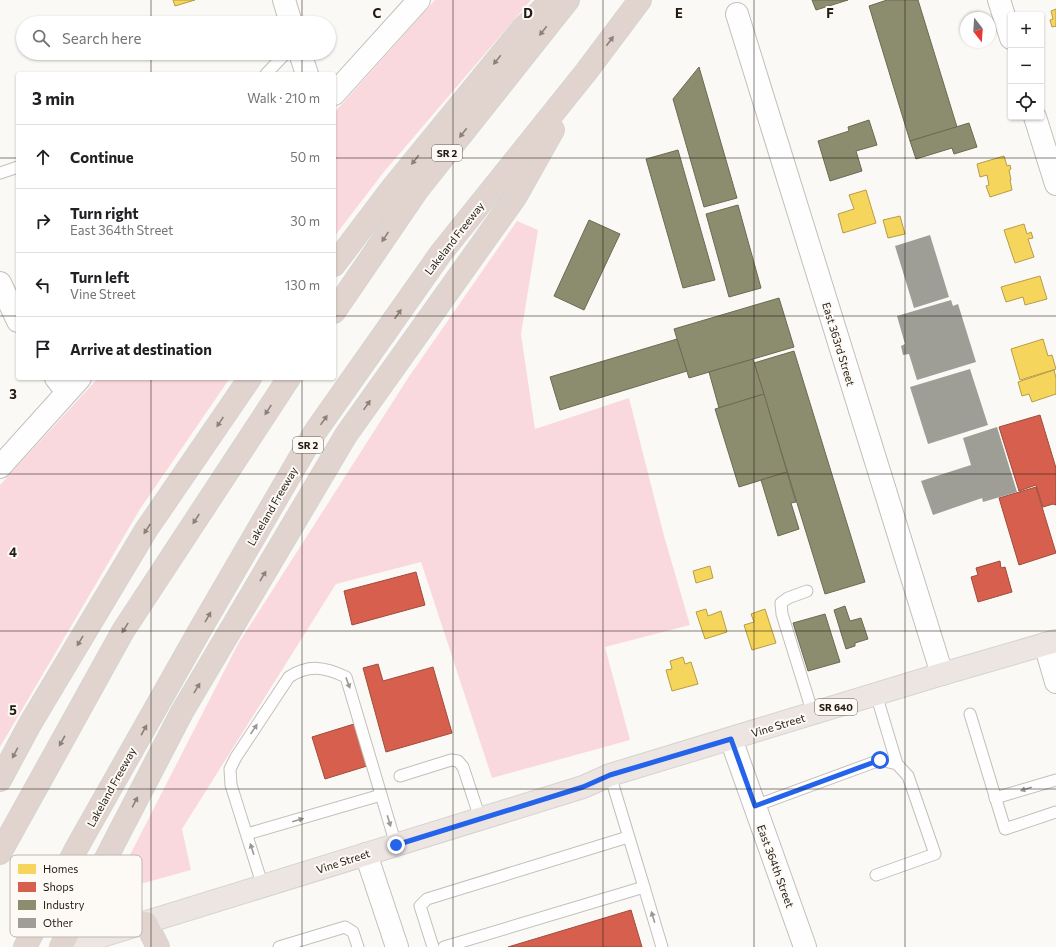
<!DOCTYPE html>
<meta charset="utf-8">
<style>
body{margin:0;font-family:Commissioner,sans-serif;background:#f6f6f6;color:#202124}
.controls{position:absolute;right:12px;top:12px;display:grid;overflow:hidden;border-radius:4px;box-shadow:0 1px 3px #0004}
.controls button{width:36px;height:36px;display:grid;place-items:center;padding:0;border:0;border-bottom:1px solid #e0e0e0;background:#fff;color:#202124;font:20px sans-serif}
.compass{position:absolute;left:960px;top:12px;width:36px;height:36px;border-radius:50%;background:#fff;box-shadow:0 1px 3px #0004;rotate:163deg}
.stop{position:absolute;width:12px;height:12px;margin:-9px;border:3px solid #2563eb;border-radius:50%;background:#fff}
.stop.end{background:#2563eb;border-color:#fff;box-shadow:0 1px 4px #0008}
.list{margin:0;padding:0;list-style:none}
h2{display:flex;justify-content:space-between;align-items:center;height:52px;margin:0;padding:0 16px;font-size:17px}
h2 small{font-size:13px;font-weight:400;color:#757577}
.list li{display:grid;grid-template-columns:26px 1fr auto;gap:12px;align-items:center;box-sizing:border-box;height:64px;padding:0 16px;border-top:1px solid #e0e0e0}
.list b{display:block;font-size:15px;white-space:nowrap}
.list p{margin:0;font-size:13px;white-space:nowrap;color:#757577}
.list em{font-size:13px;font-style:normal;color:#757577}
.icon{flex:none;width:22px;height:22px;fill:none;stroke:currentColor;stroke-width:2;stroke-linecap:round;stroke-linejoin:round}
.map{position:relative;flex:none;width:1056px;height:947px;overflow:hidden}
.search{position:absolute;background:#fff;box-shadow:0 1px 3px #0004;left:16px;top:16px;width:320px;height:44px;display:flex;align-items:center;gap:10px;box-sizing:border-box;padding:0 14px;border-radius:22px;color:#757577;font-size:15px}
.panel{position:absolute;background:#fff;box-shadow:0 1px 3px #0004;left:16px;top:72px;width:320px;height:308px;border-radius:4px}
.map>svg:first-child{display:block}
.green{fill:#fad9de}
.homes{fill:#f6d55c;stroke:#b69d46}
.shops{fill:#d6604d;stroke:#a04b3b}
.industry{fill:#8c8c6e;stroke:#6c6a52}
.building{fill:#9e9d96}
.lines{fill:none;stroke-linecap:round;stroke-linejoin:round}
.lane-casing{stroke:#c3bfba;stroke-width:13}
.street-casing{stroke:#c3bfba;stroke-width:24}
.secondary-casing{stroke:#c3bfba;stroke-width:24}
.primary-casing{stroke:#d6d4d1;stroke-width:24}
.highway-casing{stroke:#d6d4d1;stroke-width:24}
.lane{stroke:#fefefe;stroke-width:11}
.street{stroke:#fefefe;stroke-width:22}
.secondary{stroke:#fefefe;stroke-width:22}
.primary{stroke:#ede5e2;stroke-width:22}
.highway{stroke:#e1d4cf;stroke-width:22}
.oneway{fill:#8b817a}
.oneway2{fill:#9b9894}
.route{stroke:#2563eb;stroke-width:5}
.grid{fill:none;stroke:#221b12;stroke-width:1;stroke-opacity:0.55}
.labels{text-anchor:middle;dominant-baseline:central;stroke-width:4;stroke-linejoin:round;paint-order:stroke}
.shield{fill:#fdf9f4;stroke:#645e56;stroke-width:1}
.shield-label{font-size:10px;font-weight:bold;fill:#221b12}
.street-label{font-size:11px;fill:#221b12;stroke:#fdf9f4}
.key{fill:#fdf9f4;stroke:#bbb6b0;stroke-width:1}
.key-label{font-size:11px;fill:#221b12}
.grid-label{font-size:13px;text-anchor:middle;font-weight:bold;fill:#221b12;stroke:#fdf9f4;stroke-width:4;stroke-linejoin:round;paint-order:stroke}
</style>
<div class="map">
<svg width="1056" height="947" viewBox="0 0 1056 947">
<rect width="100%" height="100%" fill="#fbf9f6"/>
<g class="green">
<polygon points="435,0 531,0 383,173 334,237 334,113"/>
<polygon points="517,221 538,230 521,334 535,429 629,398 664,536 690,625 605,647 630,740 492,778 421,562 336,584 182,829 191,870 111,892 238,644 408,378"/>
<polygon points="98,378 230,378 140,509 0,747 0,485"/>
</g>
<g class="homes">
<polygon points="173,0 195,0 175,6"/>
<polygon points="1056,9 1056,27 1056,26 1052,27 1050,20 1053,19 1051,11"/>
<polygon points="1004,156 1007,166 1010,165 1011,169 1009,170 1011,180 1010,180 1012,190 990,197 986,186 989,185 987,175 980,177 977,164"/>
<polygon points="866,190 876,223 843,233 838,214 854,209 849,195"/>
<polygon points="900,216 905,234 888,238 883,220"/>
<polygon points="1024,224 1027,234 1031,232 1033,238 1028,239 1034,257 1015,263 1004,230"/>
<polygon points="1040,276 1047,299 1025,305 1023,297 1006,302 1001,287"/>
<polygon points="1043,339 1048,356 1052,355 1056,369 1020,380 1011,349"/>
<polygon points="1054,370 1056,378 1056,394 1032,402 1029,394 1022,396 1018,382"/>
<polygon points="710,566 713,578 696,583 693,571"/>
<polygon points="706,609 708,616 721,611 727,632 705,639 696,612"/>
<polygon points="765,609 776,643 752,650 744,625 754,622 751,614"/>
<polygon points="683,657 685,664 691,662 698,684 672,691 666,670 672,669 670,661"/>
</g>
<g class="shops">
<polygon points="1040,415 1056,468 1056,505 1053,504 1043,507 1036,485 1019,491 999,427"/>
<polygon points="1036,487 1056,553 1019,565 999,498"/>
<polygon points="1000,561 1001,568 1005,567 1012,592 978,602 971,577 978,575 976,568"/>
<polygon points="416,572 425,605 352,625 344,591"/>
<polygon points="378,664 383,681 433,667 452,733 386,752 363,668"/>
<polygon points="354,724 367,766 325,779 312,737"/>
<polygon points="631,910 642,947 508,947"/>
</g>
<g class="industry">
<polygon points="812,0 848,0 816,10"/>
<polygon points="887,0 918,0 957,127 910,141 869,6"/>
<polygon points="699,67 737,198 704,207 673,99"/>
<polygon points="869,120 877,145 856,151 862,171 830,181 818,141 849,131 848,127"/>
<polygon points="969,123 977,147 954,154 952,148 916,159 910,141"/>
<polygon points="678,150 715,280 683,288 646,159"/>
<polygon points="738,205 761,288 729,297 706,214"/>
<polygon points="589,220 620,234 584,310 554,296"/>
<polygon points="779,298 794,347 689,378 674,329"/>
<polygon points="677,339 687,371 560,410 550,377"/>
<polygon points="794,351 865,582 825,594 754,363"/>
<polygon points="753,359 764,394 719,408 709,372"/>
<polygon points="764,394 787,472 739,487 715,409"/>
<polygon points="787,472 796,502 791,503 799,529 778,536 761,480"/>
<polygon points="845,606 850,621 861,618 868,639 855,643 855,646 846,649 834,610"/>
<polygon points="825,614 840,662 808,671 793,623"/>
</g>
<g class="building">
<polygon points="930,235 949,297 914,308 895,246"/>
<polygon points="951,300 953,306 958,304 976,362 917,380 909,354 903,355 901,346 905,344 897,316"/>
<polygon points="970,369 988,425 928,444 910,387"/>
<polygon points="997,427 1017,492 983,502 982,498 933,515 921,481 971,465 963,438"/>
</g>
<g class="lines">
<g class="lane-casing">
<g id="lane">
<polyline points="266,74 286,53"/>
<polyline points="0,173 18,167"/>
<polyline points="807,591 788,598 781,603 782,614 813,714"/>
<polyline points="876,694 897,764"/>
<polyline points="970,714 1005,829 1056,812"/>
<polyline points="400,776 451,760 458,761 463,767 480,818"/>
<polyline points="995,798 1056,780"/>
<polyline points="755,806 880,760 897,764 908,776 935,854 876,875"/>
<polyline points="247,834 381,795"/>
<path d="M 263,887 L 231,785 L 230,769 L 236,757 L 289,677 C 309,664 325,667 346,677 L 396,845"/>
<polyline points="644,887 662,947"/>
<polyline points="279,947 345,927 353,932 358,947"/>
<polyline points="433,947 420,906 427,899 628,837"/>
<polyline points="444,947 644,887 610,775"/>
</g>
</g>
<g class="street-casing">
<g id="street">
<polyline points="284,0 291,23"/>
<polyline points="737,14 942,674"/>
<polyline points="300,53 307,74"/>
<polyline points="0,283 18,321"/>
<polyline points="56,378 67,392"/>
<polyline points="1045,644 1056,682"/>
<polyline points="731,739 805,947"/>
<polyline points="366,854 397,947"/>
</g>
</g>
<g class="secondary-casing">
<g id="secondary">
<polyline points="999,0 1011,38"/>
<polyline points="334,94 419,0"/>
<polyline points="1035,117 1056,184"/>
<polyline points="0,467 80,378"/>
</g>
</g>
<g class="primary-casing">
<polyline id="primary" points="66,947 583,787 610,775 942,674 1056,641"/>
</g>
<g class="highway-casing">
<g id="highway">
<polyline points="334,265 393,187 522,29 552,0"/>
<polyline points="334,312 418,189 568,0"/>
<polyline points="0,780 30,724 146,530 250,378"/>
<polyline points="0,853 123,631 289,378"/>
<polyline points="146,923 158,947"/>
<polyline points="25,947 76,849 201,628 315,432 441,253 586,72 640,0"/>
<polyline points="61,947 117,837 182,712 346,435 516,196 553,130"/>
</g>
</g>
<use href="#lane" class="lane"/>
<use href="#street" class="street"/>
<use href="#secondary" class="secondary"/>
<use href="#primary" class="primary"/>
<use href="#highway" class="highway"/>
</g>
<defs><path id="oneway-solid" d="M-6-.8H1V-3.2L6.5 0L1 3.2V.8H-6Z"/></defs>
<g class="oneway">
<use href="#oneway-solid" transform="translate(543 31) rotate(128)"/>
<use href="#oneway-solid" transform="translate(610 41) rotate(-53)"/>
<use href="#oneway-solid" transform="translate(497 60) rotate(129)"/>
<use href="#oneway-solid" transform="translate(463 133) rotate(128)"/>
<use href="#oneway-solid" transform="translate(415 160) rotate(129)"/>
<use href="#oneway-solid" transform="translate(385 237) rotate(124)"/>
<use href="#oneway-solid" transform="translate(398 314) rotate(-55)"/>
<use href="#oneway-solid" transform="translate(367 405) rotate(-55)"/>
<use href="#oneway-solid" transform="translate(268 410) rotate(123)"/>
<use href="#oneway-solid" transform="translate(324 420) rotate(-55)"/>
<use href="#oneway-solid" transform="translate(220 422) rotate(124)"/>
<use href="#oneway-solid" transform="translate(196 519) rotate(123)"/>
<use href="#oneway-solid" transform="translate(147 529) rotate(123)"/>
<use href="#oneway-solid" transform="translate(263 576) rotate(-59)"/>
<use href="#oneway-solid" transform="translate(208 617) rotate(-60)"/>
<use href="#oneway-solid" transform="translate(125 628) rotate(122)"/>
<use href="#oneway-solid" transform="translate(80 641) rotate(121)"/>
<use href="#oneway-solid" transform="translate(197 688) rotate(-59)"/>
<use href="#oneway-solid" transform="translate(144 730) rotate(-61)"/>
<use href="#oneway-solid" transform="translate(62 741) rotate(119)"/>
<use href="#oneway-solid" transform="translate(15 753) rotate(118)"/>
<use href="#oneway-solid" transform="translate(135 802) rotate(-62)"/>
</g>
<g class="oneway2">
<use href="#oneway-solid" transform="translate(348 683) rotate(70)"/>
<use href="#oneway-solid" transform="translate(254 729) rotate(-56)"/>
<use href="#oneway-solid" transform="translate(1026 789) rotate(163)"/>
<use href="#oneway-solid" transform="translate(298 820) rotate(-16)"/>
<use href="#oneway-solid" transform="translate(389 821) rotate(73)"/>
<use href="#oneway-solid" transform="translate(252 849) rotate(-108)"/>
<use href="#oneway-solid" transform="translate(653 917) rotate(-107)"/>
</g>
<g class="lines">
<polyline class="route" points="396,845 583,787 610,775 731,739 755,806 880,760"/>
</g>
<path class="grid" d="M 151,0 L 151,23M 302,0 L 302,23M 453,0 L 453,947M 603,0 L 603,947M 754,0 L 754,947M 905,0 L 905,947M 151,53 L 151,74M 302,53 L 302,74M 0,158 L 18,158M 334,158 L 1056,158M 0,316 L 18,316M 334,316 L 1056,316M 151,378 L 151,947M 302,378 L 302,947M 0,474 L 1056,474M 0,631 L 1056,631M 0,789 L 1056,789"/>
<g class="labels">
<g class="shield">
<rect x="432" y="145" width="30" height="16" rx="3"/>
<rect x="293" y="437" width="30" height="16" rx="3"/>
<rect x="815" y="699" width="42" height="16" rx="3"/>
</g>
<g class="shield-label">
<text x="447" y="153">SR 2</text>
<text x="308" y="445">SR 2</text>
<text x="836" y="707">SR 640</text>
</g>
<g class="street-label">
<text transform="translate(454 238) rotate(-52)">Lakeland Freeway</text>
<text transform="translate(839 344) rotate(73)">East 363rd Street</text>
<text transform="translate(272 506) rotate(-60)">Lakeland Freeway</text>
<text transform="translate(778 725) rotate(-17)">Vine Street</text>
<text transform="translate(111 787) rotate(-61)">Lakeland Freeway</text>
<text transform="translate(343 861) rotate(-18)">Vine Street</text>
<text transform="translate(776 866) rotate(70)">East 364th Street</text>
</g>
</g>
<rect x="10" y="855" width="132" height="82" rx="6" class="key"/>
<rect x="18" y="864" width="18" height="10" fill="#f6d55c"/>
<rect x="18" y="882" width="18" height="10" fill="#d6604d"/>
<rect x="18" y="900" width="18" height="10" fill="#8c8c6e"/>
<rect x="18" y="918" width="18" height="10" fill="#9e9d96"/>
<g class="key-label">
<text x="43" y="873">Homes</text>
<text x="43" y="891">Shops</text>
<text x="43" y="909">Industry</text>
<text x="43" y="927">Other</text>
</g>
<g class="grid-label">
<text x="377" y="18">C</text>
<text x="528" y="18">D</text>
<text x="679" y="18">E</text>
<text x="830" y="18">F</text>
<text x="13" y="399">3</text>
<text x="13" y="557">4</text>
<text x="13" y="715">5</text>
</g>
</svg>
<div class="controls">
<button>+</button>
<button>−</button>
<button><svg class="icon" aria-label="locate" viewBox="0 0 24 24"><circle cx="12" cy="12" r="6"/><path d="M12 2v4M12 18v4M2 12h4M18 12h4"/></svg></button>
</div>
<svg class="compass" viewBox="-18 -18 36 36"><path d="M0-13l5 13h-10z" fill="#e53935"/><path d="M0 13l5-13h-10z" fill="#757577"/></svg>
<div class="stop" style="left:880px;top:760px"></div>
<div class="stop end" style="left:396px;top:845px"></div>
<div class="search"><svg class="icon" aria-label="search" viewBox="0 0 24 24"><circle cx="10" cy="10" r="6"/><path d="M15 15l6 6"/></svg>Search here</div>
<section class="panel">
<h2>3 min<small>Walk · 210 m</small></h2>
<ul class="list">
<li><svg class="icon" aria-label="ahead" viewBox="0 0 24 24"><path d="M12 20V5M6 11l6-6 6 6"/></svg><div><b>Continue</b></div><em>50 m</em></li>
<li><svg class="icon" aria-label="right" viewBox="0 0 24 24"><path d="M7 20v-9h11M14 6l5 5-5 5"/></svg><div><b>Turn right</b><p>East 364th Street</p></div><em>30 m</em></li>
<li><svg class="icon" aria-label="left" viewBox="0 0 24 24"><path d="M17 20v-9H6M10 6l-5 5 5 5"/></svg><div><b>Turn left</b><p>Vine Street</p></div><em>130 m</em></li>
<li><svg class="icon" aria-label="arrive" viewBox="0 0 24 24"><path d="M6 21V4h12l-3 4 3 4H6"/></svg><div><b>Arrive at destination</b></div></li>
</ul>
</section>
</div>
